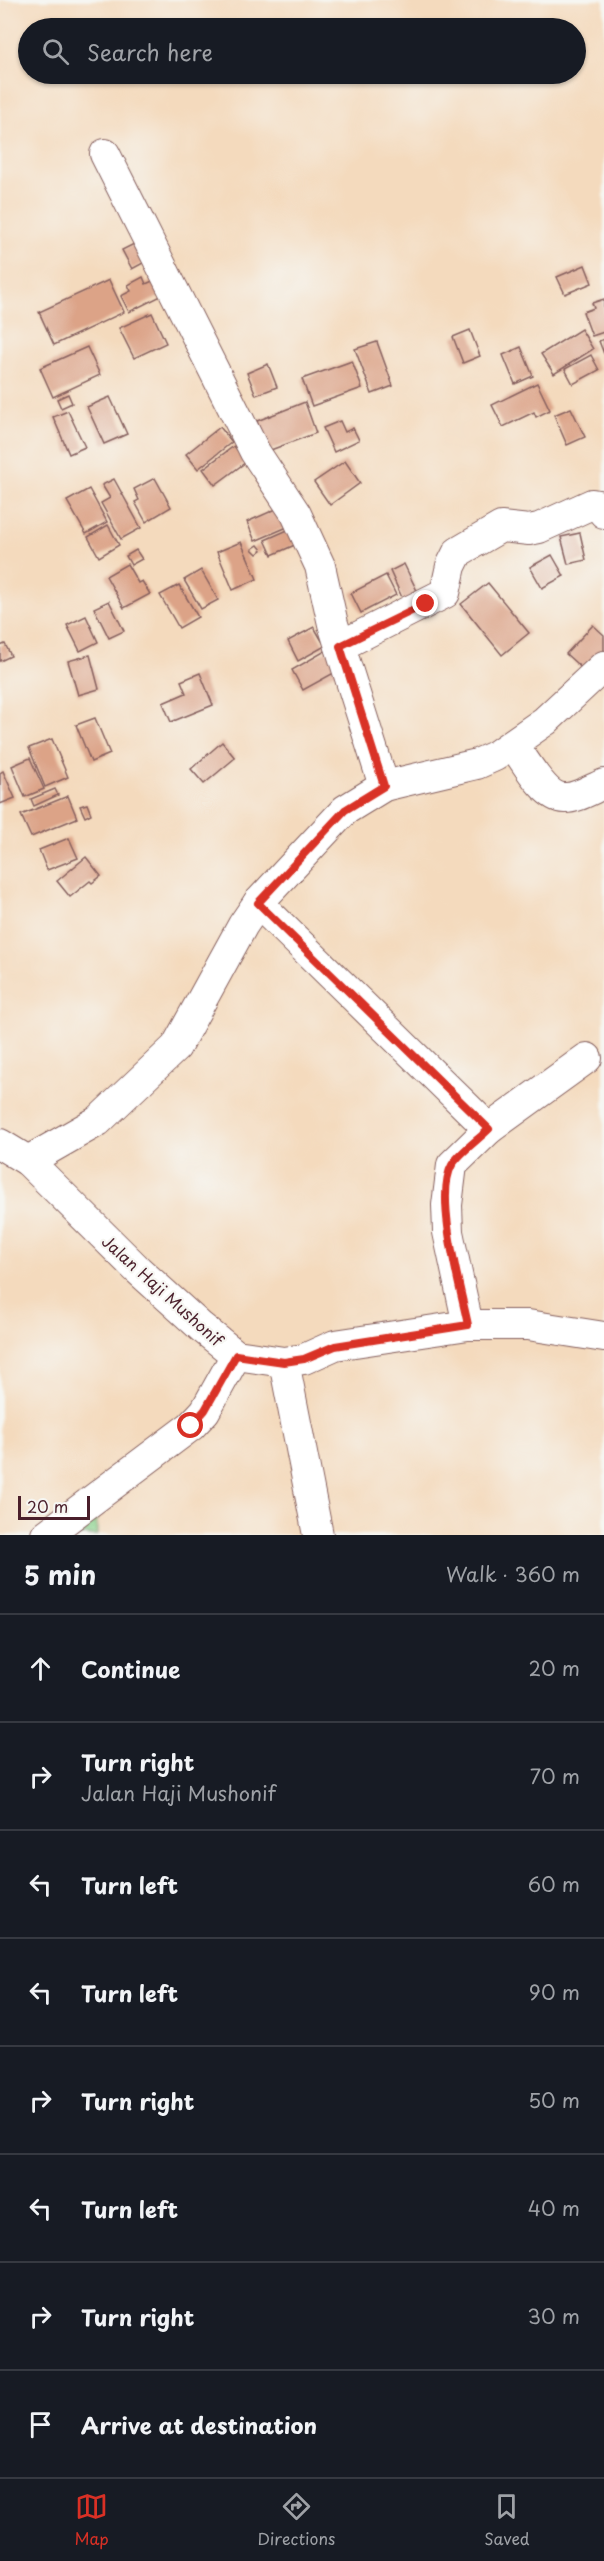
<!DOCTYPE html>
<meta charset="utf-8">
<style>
body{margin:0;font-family:"Playpen Sans",sans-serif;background:#20242c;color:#f1f3f6}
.scale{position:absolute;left:18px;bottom:15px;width:72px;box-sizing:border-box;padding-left:6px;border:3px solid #4a1f2b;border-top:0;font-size:16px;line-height:21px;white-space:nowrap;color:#4a1f2b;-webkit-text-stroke:4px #f6f6f2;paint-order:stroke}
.stop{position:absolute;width:18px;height:18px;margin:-14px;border:4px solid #d93025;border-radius:50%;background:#fff}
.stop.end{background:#d93025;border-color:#fff;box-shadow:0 2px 6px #0008}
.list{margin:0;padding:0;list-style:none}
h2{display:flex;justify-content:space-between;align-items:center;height:78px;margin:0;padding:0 24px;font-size:26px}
h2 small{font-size:20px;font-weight:400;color:#9ea1a6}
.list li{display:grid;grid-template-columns:39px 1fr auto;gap:18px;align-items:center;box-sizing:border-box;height:108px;padding:0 24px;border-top:2px solid #363941}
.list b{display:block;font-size:22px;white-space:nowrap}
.list p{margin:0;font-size:20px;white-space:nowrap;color:#9ea1a6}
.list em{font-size:20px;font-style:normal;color:#9ea1a6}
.icon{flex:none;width:33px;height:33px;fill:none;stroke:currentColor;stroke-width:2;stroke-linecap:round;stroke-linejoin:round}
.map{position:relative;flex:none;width:604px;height:1535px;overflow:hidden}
.search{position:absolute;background:#171b24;box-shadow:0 2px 4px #0004;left:18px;right:18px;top:18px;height:66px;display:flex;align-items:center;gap:15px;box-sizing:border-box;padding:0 21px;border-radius:33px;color:#9ea1a6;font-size:22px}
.sheet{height:942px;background:#171b24}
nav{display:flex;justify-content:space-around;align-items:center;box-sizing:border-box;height:84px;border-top:2px solid #363941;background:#171b24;font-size:16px;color:#9ea1a6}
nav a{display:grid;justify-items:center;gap:3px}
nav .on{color:#d93025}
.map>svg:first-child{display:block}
.green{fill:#8ad28d;stroke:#6a785c;stroke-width:1.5}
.building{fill:#dca387}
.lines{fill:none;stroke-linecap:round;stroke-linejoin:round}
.minor-casing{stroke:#86605e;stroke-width:32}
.minor{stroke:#fff;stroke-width:30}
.route{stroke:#d93025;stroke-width:8}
.labels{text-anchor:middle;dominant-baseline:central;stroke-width:4.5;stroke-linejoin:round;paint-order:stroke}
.street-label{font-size:16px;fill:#4a1f2b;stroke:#f6f6f2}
</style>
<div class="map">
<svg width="604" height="1535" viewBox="0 0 604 1535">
<rect width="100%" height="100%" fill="#f6f6f2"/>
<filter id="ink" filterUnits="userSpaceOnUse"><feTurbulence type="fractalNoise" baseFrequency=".0167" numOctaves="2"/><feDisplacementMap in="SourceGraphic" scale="12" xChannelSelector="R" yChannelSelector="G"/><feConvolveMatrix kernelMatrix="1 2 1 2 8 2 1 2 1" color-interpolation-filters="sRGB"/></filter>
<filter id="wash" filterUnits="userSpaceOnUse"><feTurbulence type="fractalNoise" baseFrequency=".008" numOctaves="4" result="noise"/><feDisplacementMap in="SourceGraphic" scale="24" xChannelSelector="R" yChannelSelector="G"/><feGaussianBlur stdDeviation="1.35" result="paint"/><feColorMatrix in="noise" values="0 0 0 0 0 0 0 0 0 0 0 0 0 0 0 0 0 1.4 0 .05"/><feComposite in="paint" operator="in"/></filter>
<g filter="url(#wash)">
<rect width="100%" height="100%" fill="#f4dabd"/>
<polygon class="green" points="96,1511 97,1535 69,1535"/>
<g id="blocks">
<g class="building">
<polygon points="136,243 145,262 132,269 122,250"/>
<polygon points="585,265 592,283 565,294 557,277"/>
<polygon points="143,277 146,284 157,279 165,294 129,312 121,296 131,291 128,285"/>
<polygon points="109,280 124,312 54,345 39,312"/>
<polygon points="604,299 604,332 592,336 583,312 594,308 592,303"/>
<polygon points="152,313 166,343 134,358 119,328"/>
<polygon points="581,329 593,349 554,374 541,354"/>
<polygon points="470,330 480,356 463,363 453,337"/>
<polygon points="604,339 604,354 599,341"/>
<polygon points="377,342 393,386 372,394 355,349"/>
<polygon points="87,347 100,375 53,397 40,368"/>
<polygon points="521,347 533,376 515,384 503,355"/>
<polygon points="591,355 599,370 573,384 565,369"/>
<polygon points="352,361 362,388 312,406 302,379"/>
<polygon points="268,364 277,387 256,395 247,373"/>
<polygon points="537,383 550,410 536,417 534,412 503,427 492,405"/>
<polygon points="68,394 72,403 61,408 57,399"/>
<polygon points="110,397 127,434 104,444 87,407"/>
<polygon points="305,402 316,433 268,451 257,421"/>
<polygon points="571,408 585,437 567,445 554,415"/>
<polygon points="68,411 85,447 69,454 53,417"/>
<polygon points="340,421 345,432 353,428 359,440 334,452 323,428"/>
<polygon points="220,427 232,442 198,469 186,454"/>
<polygon points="234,446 246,462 215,485 203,469"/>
<polygon points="345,461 360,483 330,505 314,482"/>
<polygon points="155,478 171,507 146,522 135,502 139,500 134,489"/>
<polygon points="114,479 141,528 121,539 101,503 110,498 102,485"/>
<polygon points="89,489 107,522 86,534 67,501"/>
<polygon points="283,506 292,525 255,541 247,522"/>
<polygon points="108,525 119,545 99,557 88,537"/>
<polygon points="290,529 297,544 272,555 265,540"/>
<polygon points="580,533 586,560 568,564 561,537"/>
<polygon points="241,542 257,579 233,590 217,552"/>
<polygon points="258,545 262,550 257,554 252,549"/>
<polygon points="136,550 142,559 131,565 126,556"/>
<polygon points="552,555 564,576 542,588 530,567"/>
<polygon points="127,564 138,583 142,581 150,594 124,608 106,576"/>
<polygon points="404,564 419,595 404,602 390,571"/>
<polygon points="201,570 218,600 201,609 184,580"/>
<polygon points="386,575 396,595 361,613 351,593"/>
<polygon points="488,583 529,633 502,655 461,604"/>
<polygon points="179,585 198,617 179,628 160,595"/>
<polygon points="109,601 124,631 109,638 94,608"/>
<polygon points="86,616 98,642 80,651 67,625"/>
<polygon points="593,625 604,635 604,654 587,673 566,654"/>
<polygon points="314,627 325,646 298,661 288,641"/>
<polygon points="5,644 11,656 0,661 0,646"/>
<polygon points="332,647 343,668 303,690 292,670"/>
<polygon points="90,655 99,689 78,695 68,661"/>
<polygon points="200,673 213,705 171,722 163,703 186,693 181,681"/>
<polygon points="95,718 110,754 91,762 76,725"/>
<polygon points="52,739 68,777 45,787 29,748"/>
<polygon points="222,742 235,758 204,784 191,769"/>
<polygon points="30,758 44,789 25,797 12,766"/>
<polygon points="3,771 15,798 0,804 0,773"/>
<polygon points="55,789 58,795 34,806 31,799"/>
<polygon points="68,796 77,818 31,837 21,815"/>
<polygon points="87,804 91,814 85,817 80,806"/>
<polygon points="69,838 78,858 47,870 39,850"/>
<polygon points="86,857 101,876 92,883 90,881 70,897 57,881"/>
</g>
</g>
</g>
<g filter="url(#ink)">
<use href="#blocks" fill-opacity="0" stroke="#86605e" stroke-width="1.5"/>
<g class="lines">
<g class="minor-casing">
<g id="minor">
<polyline points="105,154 255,452 296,514 320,566 333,624 384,786"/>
<polyline points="340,646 445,593 451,566 458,552 501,527 529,530 539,528 592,504 598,505 604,513"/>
<path d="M 513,744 C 524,759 545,798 564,798 C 576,799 593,788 604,784"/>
<polyline points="258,903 489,1129"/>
<polyline points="0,1144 28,1161 138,1270 201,1327 236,1355 284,1362 304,1359 335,1345 468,1325 528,1325 604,1337"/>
<polyline points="28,1161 98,1121 176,1047 243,925 258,903 345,810 384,786 477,764 495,756 545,721 604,666"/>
<polyline points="468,1325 448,1232 447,1205 452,1165 489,1129 587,1058"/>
<polyline points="284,1362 318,1535"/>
<polyline points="46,1535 191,1426 205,1411 236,1355"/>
</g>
</g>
<use href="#minor" class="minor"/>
</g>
</g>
<g class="lines" filter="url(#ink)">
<path class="route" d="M 191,1426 L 205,1410 L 236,1355 L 284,1362 L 304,1359 L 335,1346 L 468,1325 C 461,1290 434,1196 452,1165 C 460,1152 478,1140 489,1129 L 258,903 L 345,810 L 384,786 L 340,646 L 426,604"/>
</g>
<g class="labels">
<g class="street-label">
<text transform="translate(163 1290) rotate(42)">Jalan Haji Mushonif</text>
</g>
</g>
</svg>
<div class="scale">20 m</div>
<div class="stop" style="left:191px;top:1426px"></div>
<div class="stop end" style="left:426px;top:604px"></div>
<div class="search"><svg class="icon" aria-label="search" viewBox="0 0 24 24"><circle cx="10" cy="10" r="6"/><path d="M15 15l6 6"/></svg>Search here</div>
</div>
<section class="sheet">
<h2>5 min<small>Walk · 360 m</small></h2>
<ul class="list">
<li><svg class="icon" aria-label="ahead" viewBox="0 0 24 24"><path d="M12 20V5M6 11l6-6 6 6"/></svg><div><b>Continue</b></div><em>20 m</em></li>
<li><svg class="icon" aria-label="right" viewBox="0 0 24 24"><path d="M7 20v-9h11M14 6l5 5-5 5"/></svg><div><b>Turn right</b><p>Jalan Haji Mushonif</p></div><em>70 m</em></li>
<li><svg class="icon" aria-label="left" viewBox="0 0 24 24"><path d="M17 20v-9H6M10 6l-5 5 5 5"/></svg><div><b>Turn left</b></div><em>60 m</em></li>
<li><svg class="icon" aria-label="left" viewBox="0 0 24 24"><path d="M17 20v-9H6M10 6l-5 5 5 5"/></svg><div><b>Turn left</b></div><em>90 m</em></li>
<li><svg class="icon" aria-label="right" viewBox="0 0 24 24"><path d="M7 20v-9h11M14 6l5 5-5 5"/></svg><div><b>Turn right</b></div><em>50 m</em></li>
<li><svg class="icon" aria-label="left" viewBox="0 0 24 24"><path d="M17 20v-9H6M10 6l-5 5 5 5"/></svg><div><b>Turn left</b></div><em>40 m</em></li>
<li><svg class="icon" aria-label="right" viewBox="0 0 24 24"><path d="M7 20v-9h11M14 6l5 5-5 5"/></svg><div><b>Turn right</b></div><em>30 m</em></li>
<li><svg class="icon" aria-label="arrive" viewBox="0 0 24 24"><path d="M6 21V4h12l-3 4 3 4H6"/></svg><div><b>Arrive at destination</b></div></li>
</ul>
</section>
<nav>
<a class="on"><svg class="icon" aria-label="map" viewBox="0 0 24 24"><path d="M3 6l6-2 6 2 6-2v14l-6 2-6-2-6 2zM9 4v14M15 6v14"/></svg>Map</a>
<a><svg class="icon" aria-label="directions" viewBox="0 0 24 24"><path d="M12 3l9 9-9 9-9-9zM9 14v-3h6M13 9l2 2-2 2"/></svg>Directions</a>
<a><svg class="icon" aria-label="saved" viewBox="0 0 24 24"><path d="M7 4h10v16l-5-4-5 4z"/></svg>Saved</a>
</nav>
